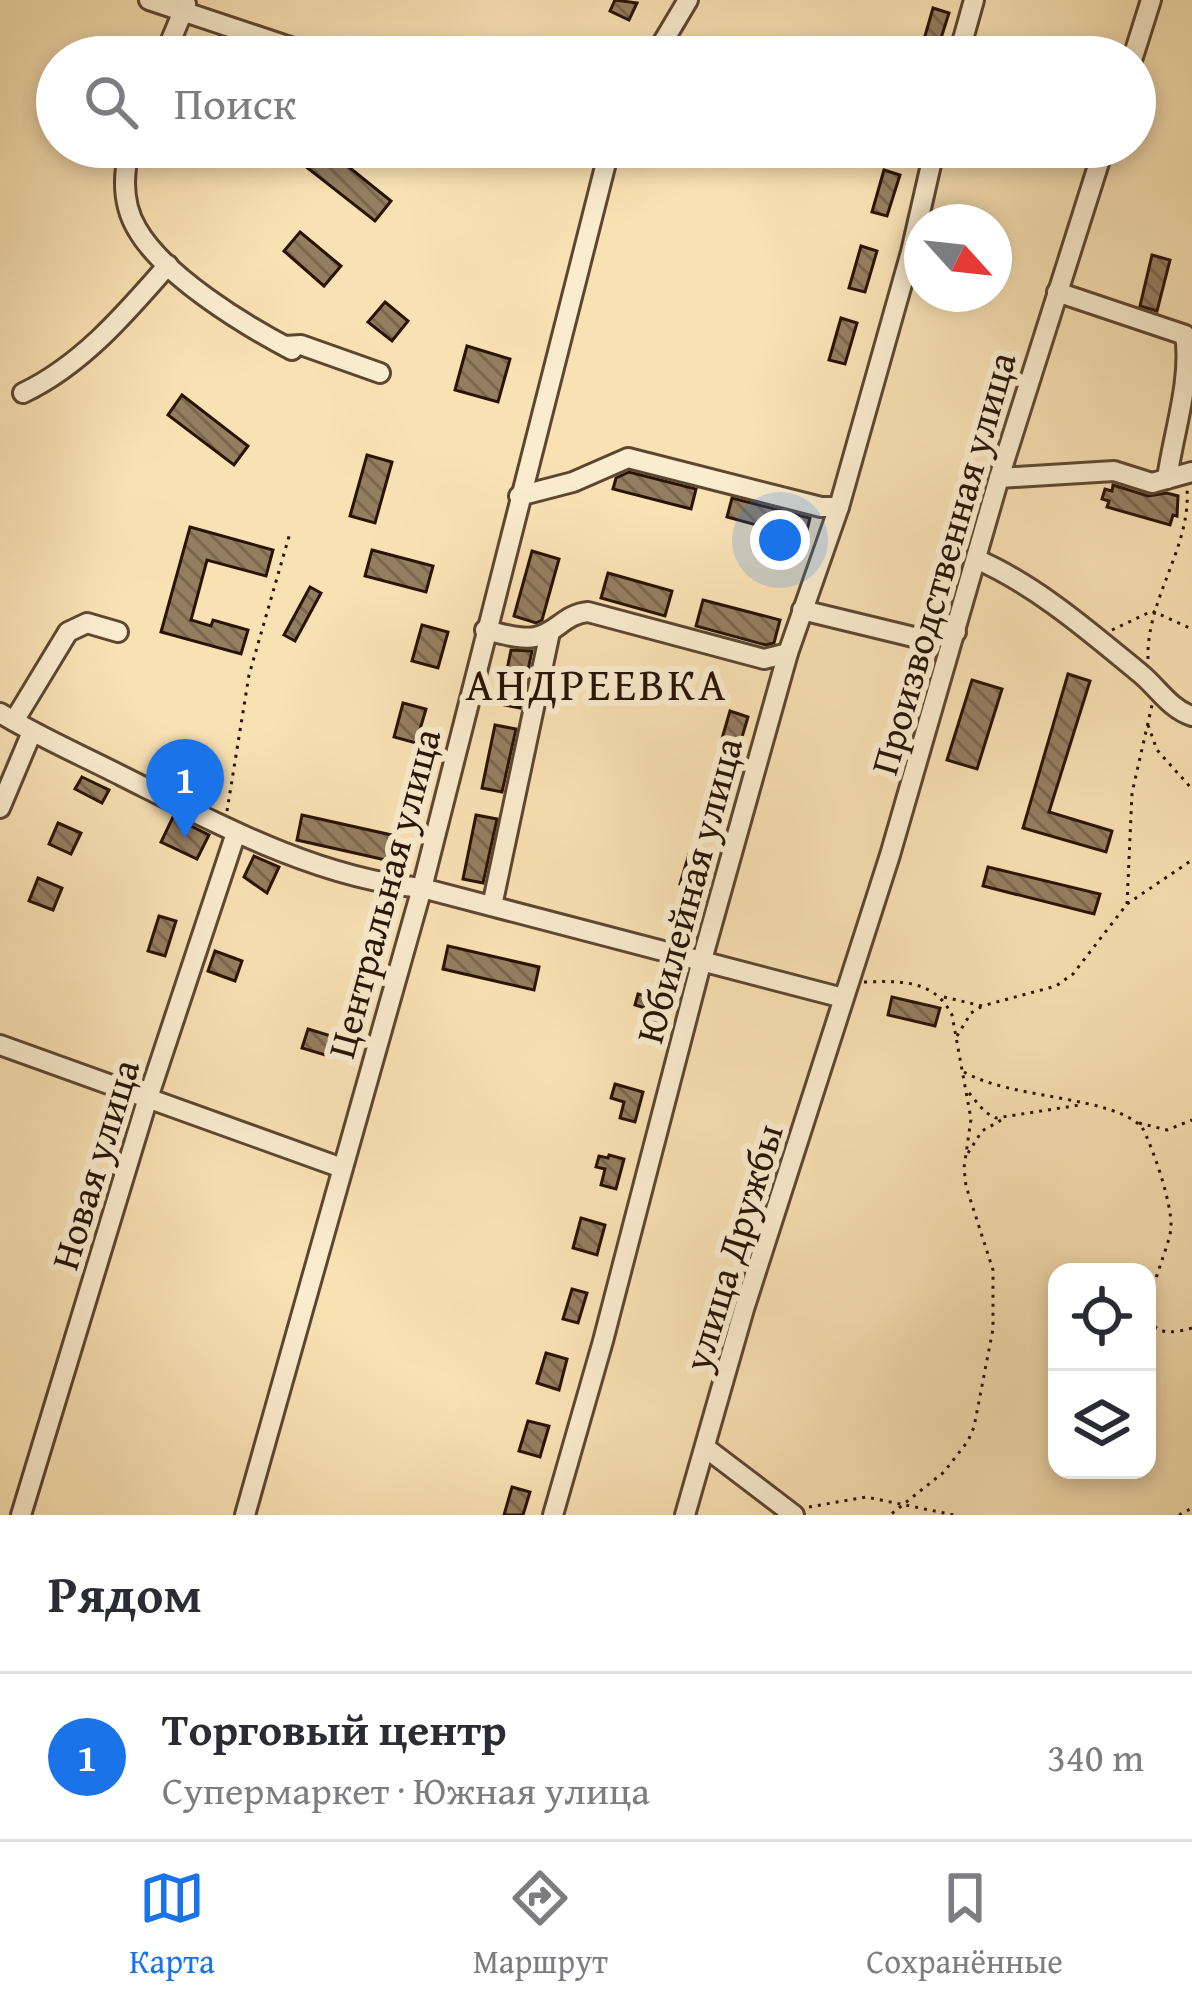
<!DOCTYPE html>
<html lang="ru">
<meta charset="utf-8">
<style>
body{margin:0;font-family:"Gentium Book Plus",serif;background:#f2f2f3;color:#2b2b33}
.controls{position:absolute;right:36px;bottom:36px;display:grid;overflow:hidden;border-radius:24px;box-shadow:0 6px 18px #0003}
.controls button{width:108px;height:108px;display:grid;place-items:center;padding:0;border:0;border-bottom:3px solid #e1e1e2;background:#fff;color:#2b2b33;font:60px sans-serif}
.compass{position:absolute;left:904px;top:204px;width:108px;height:108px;border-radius:50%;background:#fff;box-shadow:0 6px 18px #0003;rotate:117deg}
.you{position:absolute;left:780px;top:540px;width:42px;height:42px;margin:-30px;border:9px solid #fff;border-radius:50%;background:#1a73e8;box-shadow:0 0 0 18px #1a73e833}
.badge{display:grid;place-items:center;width:78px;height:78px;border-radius:50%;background:#1a73e8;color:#fff;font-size:39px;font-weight:700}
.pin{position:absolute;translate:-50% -99px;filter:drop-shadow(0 3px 6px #0008)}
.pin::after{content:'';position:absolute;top:63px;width:42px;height:36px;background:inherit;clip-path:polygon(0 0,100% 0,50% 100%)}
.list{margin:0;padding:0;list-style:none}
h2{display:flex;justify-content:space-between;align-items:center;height:156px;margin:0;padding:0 48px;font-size:51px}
h2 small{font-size:39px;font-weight:400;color:#7c7c81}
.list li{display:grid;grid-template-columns:78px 1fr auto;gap:36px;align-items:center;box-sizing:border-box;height:168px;padding:0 48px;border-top:3px solid #e1e1e2}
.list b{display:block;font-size:45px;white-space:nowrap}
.list p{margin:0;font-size:39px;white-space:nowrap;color:#7c7c81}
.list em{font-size:39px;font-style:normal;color:#7c7c81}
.icon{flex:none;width:66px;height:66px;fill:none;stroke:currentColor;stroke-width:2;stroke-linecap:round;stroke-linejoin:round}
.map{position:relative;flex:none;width:1192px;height:1515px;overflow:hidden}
.search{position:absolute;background:#fff;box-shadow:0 6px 18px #0003;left:36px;right:36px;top:36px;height:132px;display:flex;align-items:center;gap:30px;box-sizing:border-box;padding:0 42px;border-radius:66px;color:#7c7c81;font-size:45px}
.sheet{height:324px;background:#fff}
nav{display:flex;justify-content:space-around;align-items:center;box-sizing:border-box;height:168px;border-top:3px solid #e1e1e2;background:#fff;font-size:33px;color:#7c7c81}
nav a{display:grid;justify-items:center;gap:6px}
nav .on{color:#1a73e8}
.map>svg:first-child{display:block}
.building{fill:url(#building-back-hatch);stroke:#291306;stroke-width:3}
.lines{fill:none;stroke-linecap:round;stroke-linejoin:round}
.minor-casing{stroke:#5d4631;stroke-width:24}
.path{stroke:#291306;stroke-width:3;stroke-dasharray:3 6;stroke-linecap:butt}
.minor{stroke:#faecce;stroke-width:18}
.labels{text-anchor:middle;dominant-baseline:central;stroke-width:12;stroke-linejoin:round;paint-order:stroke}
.street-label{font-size:39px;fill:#291306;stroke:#faecce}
.quarter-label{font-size:45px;letter-spacing:3px;fill:#291306;stroke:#faecce}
</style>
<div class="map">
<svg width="1192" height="1515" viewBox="0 0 1192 1515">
<defs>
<pattern id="building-back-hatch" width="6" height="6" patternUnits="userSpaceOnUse" patternTransform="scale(3)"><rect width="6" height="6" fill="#957e60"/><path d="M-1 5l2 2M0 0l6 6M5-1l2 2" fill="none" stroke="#7a664d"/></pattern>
</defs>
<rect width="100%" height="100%" fill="#f8e1b3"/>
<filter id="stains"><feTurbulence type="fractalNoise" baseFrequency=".00167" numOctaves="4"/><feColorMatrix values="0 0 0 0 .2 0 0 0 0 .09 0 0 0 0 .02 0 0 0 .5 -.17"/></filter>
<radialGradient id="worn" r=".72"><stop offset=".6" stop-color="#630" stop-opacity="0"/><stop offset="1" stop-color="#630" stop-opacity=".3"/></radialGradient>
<g class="building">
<polygon points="615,0 637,3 629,20 610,11"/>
<polygon points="933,8 949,13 936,54 921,50"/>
<polygon points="297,147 324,147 391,201 375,221 291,155"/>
<polygon points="884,170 900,175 887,216 872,212"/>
<polygon points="300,232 341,266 324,286 284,251"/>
<polygon points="861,246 877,251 865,292 849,288"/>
<polygon points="1152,255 1170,260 1157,311 1140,306"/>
<polygon points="385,302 408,321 392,341 368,322"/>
<polygon points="841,318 857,323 845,364 829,360"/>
<polygon points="467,346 510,359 498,402 455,390"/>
<polygon points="182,395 248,446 234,465 168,415"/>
<polygon points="367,455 392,462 375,523 350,516"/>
<polygon points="629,472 696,489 691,509 613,489 616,478"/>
<polygon points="1113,485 1148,496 1167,493 1178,496 1177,516 1173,515 1170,525 1107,507 1109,501 1102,499 1105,489 1112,491"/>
<polygon points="732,498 810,518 805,538 727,517"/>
<polygon points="190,527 273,550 266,576 207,560 191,620 211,626 213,620 248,630 241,654 161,632"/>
<polygon points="372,550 433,566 426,592 365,576"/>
<polygon points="532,551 559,559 542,620 536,623 514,616"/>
<polygon points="608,573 672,591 665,616 601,598"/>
<polygon points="310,587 321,593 295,641 284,635"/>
<polygon points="703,600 780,620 774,643 766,645 696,626"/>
<polygon points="422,625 448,632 438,668 412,661"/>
<polygon points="511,650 532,651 520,708 500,704"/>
<polygon points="1068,674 1090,681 1049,812 1112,831 1106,852 1023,828"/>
<polygon points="972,680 1002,689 977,769 947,760"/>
<polygon points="403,703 426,709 416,743 394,737"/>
<polygon points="730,711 748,717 739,747 721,742"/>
<polygon points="495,725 516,729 502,792 482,788"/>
<polygon points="82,777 109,790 102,803 75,789"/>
<polygon points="710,788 727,793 717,823 700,818"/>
<polygon points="302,815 396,836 390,861 297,840"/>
<polygon points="476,815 497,819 483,883 463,879"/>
<polygon points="173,817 209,835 197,859 161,842"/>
<polygon points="58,823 81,833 71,854 49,844"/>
<polygon points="689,854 706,859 697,889 680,884"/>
<polygon points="254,856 279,867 267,893 244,877"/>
<polygon points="988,867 1100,894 1094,914 983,886"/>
<polygon points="38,878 62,888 53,910 29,901"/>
<polygon points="159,916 176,921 165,956 148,951"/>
<polygon points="448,946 539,967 534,990 443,969"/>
<polygon points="215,951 242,961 235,981 208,971"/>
<polygon points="638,994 667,1002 658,1032 643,1028 649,1009 635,1005"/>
<polygon points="892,997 940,1008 935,1026 888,1015"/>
<polygon points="308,1029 331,1036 325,1055 302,1048"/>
<polygon points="615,1084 643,1092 635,1122 620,1118 624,1102 611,1098"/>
<polygon points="609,1155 624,1159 616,1189 601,1185 605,1169 596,1167 599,1156 608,1158"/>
<polygon points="581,1218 605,1225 597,1255 573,1248"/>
<polygon points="572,1289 587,1293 578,1323 563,1319"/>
<polygon points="546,1353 567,1359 559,1390 537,1383"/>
<polygon points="528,1421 549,1426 540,1457 519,1451"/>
<polygon points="512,1487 530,1492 523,1515 504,1515"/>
</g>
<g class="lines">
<g class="minor-casing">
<g id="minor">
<polyline points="149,0 320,57"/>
<polyline points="164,57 186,4"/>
<polyline points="654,57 688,0"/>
<polyline points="958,57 974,0"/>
<polyline points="1133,57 1151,0"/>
<path d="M 130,147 C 123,174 122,204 137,229 C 164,276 244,325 292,350"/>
<path d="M 1057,292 L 1185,335 C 1192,380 1173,434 1167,479"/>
<polyline points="285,346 301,345 380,373"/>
<path d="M 23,393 C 82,365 126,313 168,265"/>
<polyline points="999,478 1114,471 1152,483 1192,472"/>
<polyline points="519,496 573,482 628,458 821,507 839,507"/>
<path d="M 976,559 C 1036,585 1090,632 1141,674 C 1158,688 1170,709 1192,716"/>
<polyline points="802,610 926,640 956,632"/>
<path d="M 485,630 C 500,633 520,640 535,637 C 557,633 564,614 588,612 L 764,659 L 788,653"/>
<path d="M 0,713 C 39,737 81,755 122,776 C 216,823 316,878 422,888 L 843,998"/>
<polyline points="14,721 68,632 87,623 118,632"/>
<polyline points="0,808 32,732"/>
<polyline points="492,906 550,632"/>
<polyline points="0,1045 342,1168"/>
<polyline points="706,1448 794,1515"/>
<polyline points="21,1515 147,1101 236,833"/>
<polyline points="245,1515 422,888 610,147"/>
<polyline points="553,1515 603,1341 702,960 788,653 839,507 911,252 935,147"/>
<polyline points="685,1515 744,1309 890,855 999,478 1104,147"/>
</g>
</g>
<g class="path">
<polyline points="1112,630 1152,611 1192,629"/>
<path d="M 1148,659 C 1146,599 1191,548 1187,489"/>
<polyline points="1148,725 1157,750 1192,789"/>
<polyline points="227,811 249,675 290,533"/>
<polyline points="1127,904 1132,793 1152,705"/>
<path d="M 864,982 C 900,981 934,979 952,1015 L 971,1119 L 964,1168 L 966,1186 L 993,1270 L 993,1329 L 974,1427 L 968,1441 L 944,1472 L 890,1515"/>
<polyline points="944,997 982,1006 1056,986 1073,974 1127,904 1192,860"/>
<polyline points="957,1036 971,1013 981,1007"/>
<path d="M 964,1072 C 1014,1100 1109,1095 1142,1127 C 1153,1148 1172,1203 1171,1227 C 1170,1256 1112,1352 1192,1328"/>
<polyline points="969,1093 985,1112 996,1118 1080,1105"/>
<polyline points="1139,1123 1167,1130 1192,1120"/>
<polyline points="968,1153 982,1131 1003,1119"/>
<polyline points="809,1507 866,1497 954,1515"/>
<polyline points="1179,1515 1192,1508"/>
</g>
<use href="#minor" class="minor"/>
</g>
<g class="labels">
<g class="street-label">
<text transform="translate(942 563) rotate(-74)">Производственная улица</text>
<text transform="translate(688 890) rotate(-75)">Юбилейная улица</text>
<text transform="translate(383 893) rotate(-75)">Центральная улица</text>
<text transform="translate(94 1164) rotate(-73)">Новая улица</text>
<text transform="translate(732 1247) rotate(-73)">улица Дружбы</text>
</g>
<g class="quarter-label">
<text x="597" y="683">АНДРЕЕВКА</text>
</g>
</g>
<rect width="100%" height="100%" filter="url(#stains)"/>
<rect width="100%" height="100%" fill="url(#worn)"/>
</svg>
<div class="controls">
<button><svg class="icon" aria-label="locate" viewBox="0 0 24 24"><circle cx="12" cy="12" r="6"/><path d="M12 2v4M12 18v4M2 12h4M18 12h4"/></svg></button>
<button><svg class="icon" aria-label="layers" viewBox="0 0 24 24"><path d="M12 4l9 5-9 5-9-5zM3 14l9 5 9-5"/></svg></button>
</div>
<svg class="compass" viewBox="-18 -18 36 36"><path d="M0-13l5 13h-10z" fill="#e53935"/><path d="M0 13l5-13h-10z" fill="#7c7c81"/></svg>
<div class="you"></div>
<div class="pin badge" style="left:185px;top:838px">1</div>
<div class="search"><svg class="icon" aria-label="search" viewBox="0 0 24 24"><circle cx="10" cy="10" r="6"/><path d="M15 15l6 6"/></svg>Поиск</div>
</div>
<section class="sheet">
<h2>Рядом<small></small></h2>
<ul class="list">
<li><span class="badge">1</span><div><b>Торговый центр</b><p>Супермаркет · Южная улица</p></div><em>340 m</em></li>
</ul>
</section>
<nav>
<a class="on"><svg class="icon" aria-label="map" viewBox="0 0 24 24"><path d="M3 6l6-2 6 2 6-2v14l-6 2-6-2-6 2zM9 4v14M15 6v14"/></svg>Карта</a>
<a><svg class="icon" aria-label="directions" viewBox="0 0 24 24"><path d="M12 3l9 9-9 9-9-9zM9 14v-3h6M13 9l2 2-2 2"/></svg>Маршрут</a>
<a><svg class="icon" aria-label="saved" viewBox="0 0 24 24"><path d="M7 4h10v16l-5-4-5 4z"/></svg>Сохранённые</a>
</nav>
